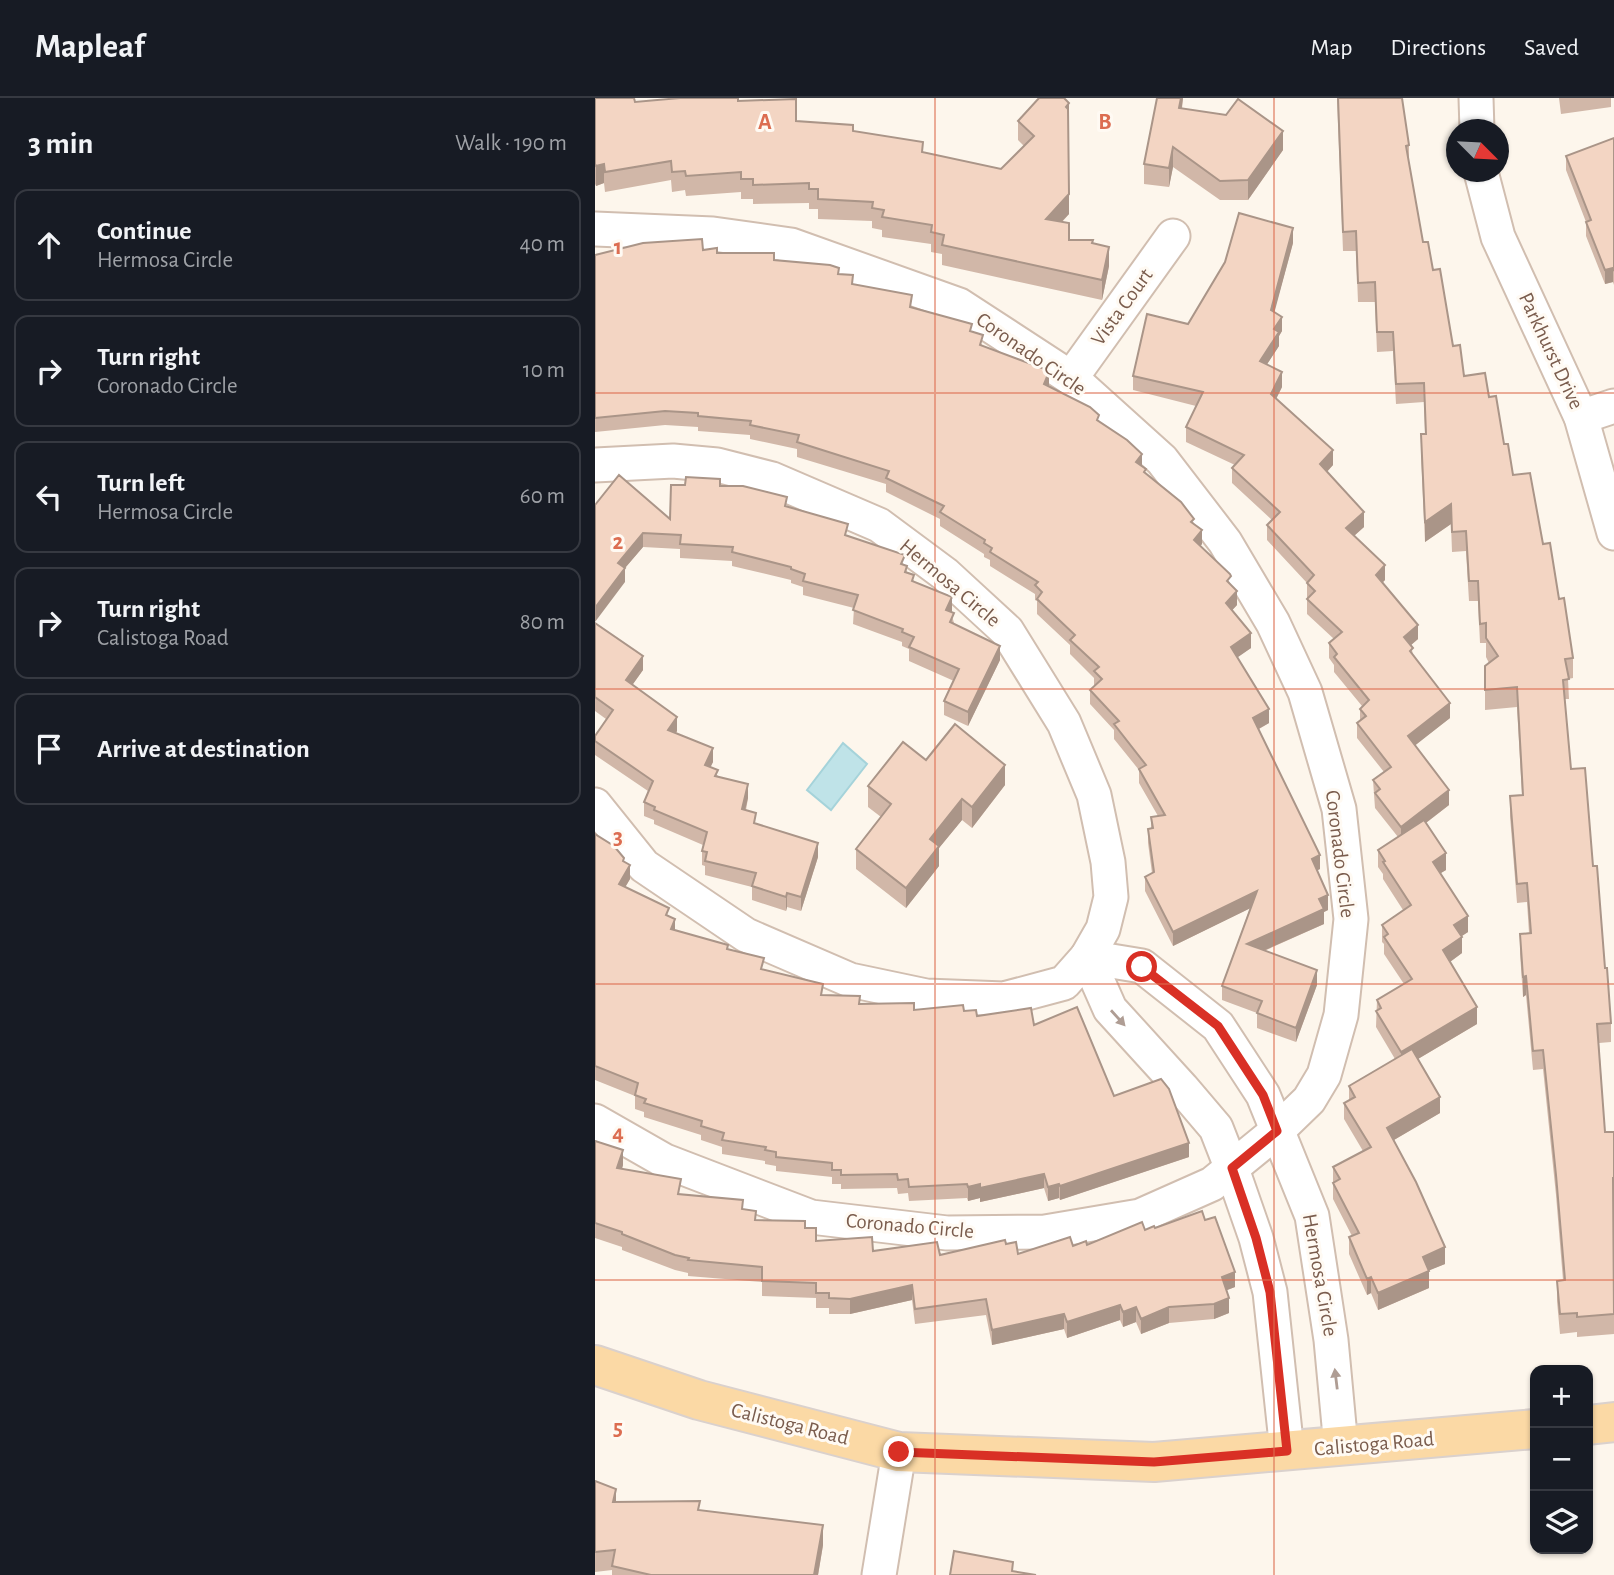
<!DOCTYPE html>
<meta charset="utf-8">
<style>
body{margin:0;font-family:"Alegreya Sans",sans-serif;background:#242831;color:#f1f3f6}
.controls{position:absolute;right:21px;bottom:21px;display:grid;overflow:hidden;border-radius:14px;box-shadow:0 2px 5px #0004}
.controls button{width:63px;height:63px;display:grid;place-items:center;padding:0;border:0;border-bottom:2px solid #363941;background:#171b24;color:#f1f3f6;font:35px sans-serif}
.compass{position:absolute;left:851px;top:21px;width:63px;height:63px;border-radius:50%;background:#171b24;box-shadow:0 2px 5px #0004;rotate:114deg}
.stop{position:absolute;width:21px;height:21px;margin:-16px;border:5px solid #d93025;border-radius:50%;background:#fff}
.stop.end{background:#d93025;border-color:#fff;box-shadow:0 2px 7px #0008}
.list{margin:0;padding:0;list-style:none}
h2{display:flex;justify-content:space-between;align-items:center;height:91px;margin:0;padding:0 28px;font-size:30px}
h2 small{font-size:23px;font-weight:400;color:#9ea1a6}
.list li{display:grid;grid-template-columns:46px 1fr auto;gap:21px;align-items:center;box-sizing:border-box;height:112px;margin:0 14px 14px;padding:0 14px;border:2px solid #363941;border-radius:14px}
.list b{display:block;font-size:26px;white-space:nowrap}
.list p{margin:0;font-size:23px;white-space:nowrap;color:#9ea1a6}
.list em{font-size:23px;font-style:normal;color:#9ea1a6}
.icon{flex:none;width:38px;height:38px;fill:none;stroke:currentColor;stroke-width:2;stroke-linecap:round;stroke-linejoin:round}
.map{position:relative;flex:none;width:1019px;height:1477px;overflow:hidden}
header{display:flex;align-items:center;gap:42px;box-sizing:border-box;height:98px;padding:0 35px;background:#171b24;border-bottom:2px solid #363941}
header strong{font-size:33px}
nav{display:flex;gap:38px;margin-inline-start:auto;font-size:24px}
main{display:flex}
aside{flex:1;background:#171b24}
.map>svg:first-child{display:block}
.water{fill:#bfe3e8;stroke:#a5d3da;stroke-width:2}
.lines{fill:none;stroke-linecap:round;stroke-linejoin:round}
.minor-casing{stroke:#d1beb0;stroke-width:37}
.major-casing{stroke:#dad1cd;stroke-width:42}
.minor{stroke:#fff;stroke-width:33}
.major{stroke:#fbd9a5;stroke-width:38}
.wall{fill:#d1b7a8}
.shaded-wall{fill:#aa9588}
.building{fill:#f3d5c3;stroke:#aa9588;stroke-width:2}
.oneway{fill:#af9d94}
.route{stroke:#d93025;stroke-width:9}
.grid{fill:none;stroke:#dc6d51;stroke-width:2;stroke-opacity:0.55}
.labels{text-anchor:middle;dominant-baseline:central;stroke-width:6;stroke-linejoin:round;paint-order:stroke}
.street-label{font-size:21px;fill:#7a5c4d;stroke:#fffaf3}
.grid-label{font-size:23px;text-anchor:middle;font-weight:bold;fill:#dc6d51;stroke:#fffaf3;stroke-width:6;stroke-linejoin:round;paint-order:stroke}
</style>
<header>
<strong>Mapleaf</strong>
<nav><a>Map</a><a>Directions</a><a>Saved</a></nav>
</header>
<main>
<aside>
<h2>3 min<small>Walk · 190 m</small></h2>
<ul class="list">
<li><svg class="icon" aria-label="ahead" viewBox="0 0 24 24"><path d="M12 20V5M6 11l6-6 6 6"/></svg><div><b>Continue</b><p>Hermosa Circle</p></div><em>40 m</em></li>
<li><svg class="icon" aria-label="right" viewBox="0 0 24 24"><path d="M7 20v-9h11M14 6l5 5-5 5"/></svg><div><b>Turn right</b><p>Coronado Circle</p></div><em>10 m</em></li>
<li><svg class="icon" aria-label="left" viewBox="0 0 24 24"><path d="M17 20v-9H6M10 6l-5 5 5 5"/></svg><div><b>Turn left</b><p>Hermosa Circle</p></div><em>60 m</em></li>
<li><svg class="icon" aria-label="right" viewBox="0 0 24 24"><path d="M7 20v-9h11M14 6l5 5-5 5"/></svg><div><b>Turn right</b><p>Calistoga Road</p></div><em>80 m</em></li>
<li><svg class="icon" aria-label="arrive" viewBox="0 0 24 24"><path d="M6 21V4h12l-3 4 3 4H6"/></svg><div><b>Arrive at destination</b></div></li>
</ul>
</aside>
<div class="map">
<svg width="1019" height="1477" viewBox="0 0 1019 1477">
<rect width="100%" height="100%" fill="#fdf6ec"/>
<polygon class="water" points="248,645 272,666 236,712 212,692"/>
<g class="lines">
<g class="minor-casing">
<g id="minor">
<polyline points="881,0 882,32"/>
<polyline points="886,74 903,139 986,319 1019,435"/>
<polyline points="0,131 118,136 196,147 364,207 476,280 567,362 630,444 678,525 710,594 744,711 756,821 746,917 729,977 714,1002 682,1033 617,1086 545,1118 450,1134 352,1135 216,1119 70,1063 0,1023"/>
<polyline points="476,280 578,138"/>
<polyline points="986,319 1019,308"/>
<polyline points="0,367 78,363 122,367 177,381 284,427 350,476 412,533 469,625 499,697 513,764 516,799 508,831 492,859 469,885 409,901 331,898 255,882 151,837 49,768 0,707"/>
<polyline points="492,859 547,868 623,928 668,997 717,1118 736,1242 746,1349"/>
<polyline points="492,859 515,911 587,990 621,1030 637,1071 661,1140 675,1194 692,1353"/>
<polyline points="284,1477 304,1354"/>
</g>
</g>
<g class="major-casing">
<g id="major">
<polyline points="0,1267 104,1302 304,1354 559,1364 940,1331"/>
<polyline points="993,1327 1019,1324"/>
</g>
</g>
<use href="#minor" class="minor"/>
<use href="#major" class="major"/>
</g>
<g class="wall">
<polygon points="0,0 40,4 143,3 201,23 258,33 328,55 406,71 429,48 423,42 423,23 474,25 473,26 474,116 467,124 474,142 498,145 514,168 507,202 347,167 347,156 336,154 336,146 287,139 287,132 277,130 277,123 223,121 223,111 214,111 214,105 158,106 158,101 146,101 146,94 91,98 90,92 77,94 76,82 10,94 9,85 1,88 0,86"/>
<polygon points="562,0 588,0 587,11 688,52 653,102 625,102 578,69 574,89 549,86 549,66"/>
<polygon points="742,0 807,0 814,47 814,65 828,144 838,172 858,248 869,278 894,299 918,377 948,446 964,501 978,560 978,580 973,581 974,601 970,601 976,671 998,768 1016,925 1016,944 1004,945 1010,1034 1019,1034 1019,1236 982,1239 982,1234 965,1236 962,1203 962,1183 968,1182 961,1097 948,971 938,972 931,897 928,899 925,855 925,836 934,835 932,804 922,805 915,718 915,698 927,697 922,609 890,612 890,568 894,565 891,559 891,545 885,545 883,503 874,503 871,453 857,454 856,426 830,444 826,356 826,336 830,336 829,304 801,306 798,253 782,254 780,204 763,204 761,153 748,153"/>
<polygon points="964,0 1016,0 1016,9 966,16"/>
<polygon points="1019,40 1019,187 1018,184 1010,186 991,138 991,124 971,72 971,58"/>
<polygon points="698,145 679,214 687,233 684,238 684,248 672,266 687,289 681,301 738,367 732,374 769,429 759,438 790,482 788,484 823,541 816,547 818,557 855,620 820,647 854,707 831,725 851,772 845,775 873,834 867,838 867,855 855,864 882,926 823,961 845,1015 799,1042 850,1166 834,1172 834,1190 783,1212 776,1195 772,1197 754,1156 754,1139 757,1138 738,1101 738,1069 768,1053 749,1021 749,1005 754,1002 754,988 800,961 781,929 782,902 809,886 789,856 789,846 787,844 787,827 808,812 788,781 788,776 783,769 783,752 803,739 780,710 778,682 789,674 762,640 762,625 765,623 765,611 767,608 739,574 739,567 734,560 734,545 739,541 712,516 712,485 672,442 672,427 677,422 637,385 637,370 640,367 591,344 591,329 601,308 538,292 538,278 593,226 630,164"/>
<polygon points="108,152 122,155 179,162 244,176 258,186 377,234 388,248 454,288 504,323 547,368 551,376 599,425 607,446 605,448 636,487 642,507 637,512 656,550 642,559 674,625 664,631 725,771 722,772 733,812 729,814 729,826 669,853 722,887 701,944 662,930 662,915 627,902 627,888 655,810 578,848 550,793 550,779 557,775 553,745 553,731 556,730 556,719 563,718 544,685 544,672 519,641 519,632 495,606 495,592 499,588 499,580 475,556 475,547 442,516 442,503 440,502 440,496 395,468 395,462 389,459 389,456 345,428 345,421 291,394 291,386 202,359 202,351 155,341 155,337 103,333 103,329 70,327 0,334 0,157"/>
<polygon points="125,388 192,409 253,438 310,467 312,474 319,483 356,514 359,525 405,562 373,628 349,617 349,603 359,583 314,563 314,551 307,548 307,544 258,526 259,510 208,497 208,489 196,485 196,482 137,468 137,463 85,460 85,451 48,449 30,470 30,484 0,407 75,421"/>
<polygon points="0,525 48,572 37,587 82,633 81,635 118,664 115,669 123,678 153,700 151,712 161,726 223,759 206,813 192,809 191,813 157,802 157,789 110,777 110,768 107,767 107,753 108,747 59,726 59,722 49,718 49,704 53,693 0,657 0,638 11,621 0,613"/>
<polygon points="331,662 410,687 377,730 367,722 344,750 344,768 311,810 261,771 261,751 286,719 273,709 273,688"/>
<polygon points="0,736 29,764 35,781 30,789 74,818 80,832 133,851 169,872 228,897 265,906 319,912 369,913 382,918 439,927 519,998 594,1059 465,1102 464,1100 453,1103 449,1090 385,1104 385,1100 373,1103 372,1100 314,1103 313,1095 303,1096 302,1090 246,1091 246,1086 237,1086 237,1079 181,1073 181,1068 170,1066 170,1063 127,1056 127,1049 106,1042 106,1037 49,1019 49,1014 40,1011 40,998 0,982"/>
<polygon points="0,1043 28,1067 27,1071 86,1096 148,1111 161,1122 210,1130 221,1143 278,1153 345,1157 411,1146 423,1156 492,1147 550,1132 610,1122 640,1189 632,1192 634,1215 619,1221 574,1225 546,1236 541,1224 528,1229 525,1222 472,1240 469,1231 397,1247 391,1217 320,1226 317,1202 255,1216 234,1216 234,1210 221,1210 221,1200 167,1198 167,1184 93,1178 93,1175 80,1172 27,1152 27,1149 0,1140"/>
<polygon points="0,1383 21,1404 105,1412 228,1447 223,1477 17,1477 17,1472 0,1474"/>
</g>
<g class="shaded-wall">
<polygon points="586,0 588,0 584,30 584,10"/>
<polygon points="474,5 474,25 471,28 471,9"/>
<polygon points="688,33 688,52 653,102 653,82"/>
<polygon points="578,49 578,69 574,89 574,70"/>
<polygon points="9,66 9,85 1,88 1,68"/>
<polygon points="474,96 474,116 451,140 451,121"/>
<polygon points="698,130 698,145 676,227 676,212"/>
<polygon points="514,149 514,168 507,202 507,182"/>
<polygon points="1018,170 1018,184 1010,186 1010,172"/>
<polygon points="687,219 687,233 684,238 684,248 665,277 665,263 679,231"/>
<polygon points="454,274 454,289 449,286"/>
<polygon points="687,274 687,289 676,311 676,296"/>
<polygon points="738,352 738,367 725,381 725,366"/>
<polygon points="547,356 547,370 541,364"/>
<polygon points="856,406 856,426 830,444 830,424"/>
<polygon points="769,414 769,429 751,445 751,430"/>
<polygon points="607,432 607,446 599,456 599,442"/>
<polygon points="48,435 48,449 30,470 30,484 0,524 0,510 23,465"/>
<polygon points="790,467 790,482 781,491 781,477"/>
<polygon points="642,493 642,507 631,519 631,505"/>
<polygon points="357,499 357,513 351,526 351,512"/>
<polygon points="823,527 823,541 809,553 809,539"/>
<polygon points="656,535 656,550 636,564 636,549"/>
<polygon points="405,548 405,562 373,628 373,614"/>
<polygon points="48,558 48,572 31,596 31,582"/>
<polygon points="855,605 855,620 813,653 813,638"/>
<polygon points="674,611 674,625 658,634 658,620"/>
<polygon points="82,619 82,633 73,646 73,632"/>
<polygon points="118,650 118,664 110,681 110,667"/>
<polygon points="410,667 410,687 377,730 377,709"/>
<polygon points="153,686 153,700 147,725 147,711"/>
<polygon points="854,692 854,707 806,744 806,729"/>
<polygon points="367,701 367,722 344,750 344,768 311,810 311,790 335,741"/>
<polygon points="223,745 223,759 206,813 206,799"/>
<polygon points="851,755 851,772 838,780 838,764"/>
<polygon points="725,757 725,771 717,775 717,761"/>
<polygon points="35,767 35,781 24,800 24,786"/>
<polygon points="662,793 662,807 578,848 578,834"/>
<polygon points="192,795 192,809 191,813 191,799"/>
<polygon points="733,797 733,812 729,814 729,826 652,860 652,846 724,801"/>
<polygon points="873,818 873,834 859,843 859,827"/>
<polygon points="80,821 80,835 76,831"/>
<polygon points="867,839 867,855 848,869 848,852"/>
<polygon points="722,872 722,887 701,944 701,930"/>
<polygon points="931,878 931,897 928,899 928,879"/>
<polygon points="882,909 882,926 806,971 806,954"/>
<polygon points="845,999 845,1015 792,1046 792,1030"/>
<polygon points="594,1045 594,1059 465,1102 465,1088"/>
<polygon points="28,1052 28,1067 22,1086 22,1070"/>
<polygon points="449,1076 449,1090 385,1104 385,1090"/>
<polygon points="385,1086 385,1100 373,1103 373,1089"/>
<polygon points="464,1086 464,1100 453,1103 453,1089"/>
<polygon points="850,1149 850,1166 828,1175 828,1159"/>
<polygon points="834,1173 834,1190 783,1212 783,1195"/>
<polygon points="640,1174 640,1189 627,1194 627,1179"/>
<polygon points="776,1179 776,1195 772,1197 772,1181"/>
<polygon points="317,1187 317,1202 255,1216 255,1201"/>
<polygon points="634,1200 634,1215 619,1221 619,1206"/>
<polygon points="525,1207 525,1222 472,1240 472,1224"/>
<polygon points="541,1209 541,1224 528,1229 528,1214"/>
<polygon points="574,1209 574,1225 546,1236 546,1221"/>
<polygon points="469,1216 469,1231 397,1247 397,1232"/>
<polygon points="21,1391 21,1411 18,1404"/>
<polygon points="228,1427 228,1447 223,1477 219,1477"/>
</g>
<g class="building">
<polygon points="0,0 39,0 40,4 85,0 143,0 143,3 201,1 201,23 258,27 258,33 328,44 327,54 406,71 439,38 423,23 444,0 469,0 474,5 471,9 473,11 474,96 451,121 474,125 474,142 498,142 497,145 514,149 507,182 347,147 349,137 336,134 337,127 287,119 289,112 277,110 278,104 223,101 223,91 214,91 214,85 158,87 158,81 146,81 146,74 91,78 90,73 77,74 76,63 10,74 9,66 1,68 0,66"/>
<polygon points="562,0 586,0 584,10 631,17 643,1 688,33 653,82 625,83 578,49 574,70 549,66"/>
<polygon points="743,0 807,0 814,47 811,48 828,144 833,144 838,172 845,171 858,248 865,247 869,278 890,275 894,299 901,298 909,346 913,346 918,377 935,375 948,446 955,445 964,501 969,500 978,560 970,561 974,581 968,582 976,671 990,670 998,768 1002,768 1010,870 1012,870 1016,925 1002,926 1010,1034 1019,1034 1019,1080 1018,1080 1019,1216 982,1219 982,1215 965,1216 962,1183 970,1182 961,1077 948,952 938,953 931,878 928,879 925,836 936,835 932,785 922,786 915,698 928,697 922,589 890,592 890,568 903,558 891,540 891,525 885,526 883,483 874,483 871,433 857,434 856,406 830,424 826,336 831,336 829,285 801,286 798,234 782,234 780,184 763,185 761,133 748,134"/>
<polygon points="1019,40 1019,173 1018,170 1010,172 991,124 996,122 971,58"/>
<polygon points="644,115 698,130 676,212 687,219 679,231 684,234 665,263 687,274 676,296 738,352 725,366 769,414 751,430 790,467 781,477 823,527 809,539 818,550 815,553 855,605 813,638 854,692 806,729 780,695 785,691 778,682 796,669 762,625 771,618 765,611 774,602 739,559 742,556 734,545 747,534 712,501 720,493 712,485 719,477 672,427 685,414 637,370 649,357 591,329 608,294 538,278 552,216 593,226 630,164"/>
<polygon points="107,141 108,152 122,150 122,155 179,155 179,162 235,167 244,170 243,176 258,177 257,186 317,197 315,209 377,226 375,233 388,237 385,247 447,270 454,274 449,286 495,309 504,317 502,322 532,342 547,356 541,364 551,371 549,374 586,404 599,421 596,424 607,432 599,442 635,476 636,478 632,483 642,493 631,505 656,535 636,549 674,611 658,620 725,757 717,761 733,797 724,801 729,811 652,846 722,872 701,930 662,915 667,903 627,888 662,793 578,834 550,779 559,774 553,731 558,730 556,719 570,717 544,671 551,667 519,626 524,623 495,592 507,581 499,573 504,569 475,542 480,537 442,501 447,494 440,487 443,484 395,454 397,450 389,445 390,442 345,414 349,408 291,380 294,373 202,344 204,337 155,327 156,323 103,318 103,315 70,313 0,320 0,157 48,145"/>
<polygon points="24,377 75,421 76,387 90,387 91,379 125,381 125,388 148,388 192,399 190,408 253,426 250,437 310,457 306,466 312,468 310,474 319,477 317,483 357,499 351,512 359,515 355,524 405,548 373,614 349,603 364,571 314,549 319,539 307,534 308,531 258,512 263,497 208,483 210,476 196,471 196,469 137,454 138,449 85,446 86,437 48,435 23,465 30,470 0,510 0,407"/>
<polygon points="0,525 48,558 31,582 82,619 73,632 118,650 110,667 123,672 120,678 153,686 147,711 161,715 159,725 223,745 206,799 192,795 191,799 157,788 161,775 110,763 112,754 107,753 112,734 59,712 60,709 49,704 58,683 0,643 0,638 18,612 0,599"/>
<polygon points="360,626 410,667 377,709 367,701 335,741 344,748 311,790 261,751 296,706 273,688 308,644 331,662"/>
<polygon points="829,722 851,755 838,764 873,818 859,827 867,839 848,852 882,909 806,954 781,913 786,910 782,902 817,881 789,839 793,836 787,827 816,807 788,764 790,763 783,752"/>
<polygon points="0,736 19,748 29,760 28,763 35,767 24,786 74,810 71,817 80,821 76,831 133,847 132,851 169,860 166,871 228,886 226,897 265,898 264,906 319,905 319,912 368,907 369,913 381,912 382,918 436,910 439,927 482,909 519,998 566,981 574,991 594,1045 465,1088 464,1086 453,1089 449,1076 385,1090 385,1086 373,1089 372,1086 314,1089 313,1081 303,1082 302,1076 246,1077 246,1072 237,1072 237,1065 181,1059 181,1054 170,1052 171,1049 127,1042 129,1035 106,1028 107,1023 49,1005 51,1001 40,997 43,985 0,968"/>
<polygon points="817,951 845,999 792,1030 821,1084 850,1149 828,1159 834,1173 783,1195 776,1179 772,1181 754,1139 764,1135 738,1085 745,1081 738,1069 776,1049 749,1005 760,999 754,988"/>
<polygon points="0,1043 28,1052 22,1070 86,1081 83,1096 148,1102 147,1111 161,1113 160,1122 210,1123 210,1130 221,1130 221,1143 277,1139 278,1153 342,1144 345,1157 410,1142 411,1146 421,1144 423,1156 475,1139 478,1148 491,1143 492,1147 547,1124 550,1132 559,1128 560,1130 607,1113 610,1122 620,1119 640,1174 627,1179 634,1200 619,1206 574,1209 546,1221 541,1209 528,1214 525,1207 472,1224 469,1216 397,1232 391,1201 320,1211 317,1187 255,1201 234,1200 234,1195 221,1195 221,1185 167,1183 167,1169 93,1162 94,1160 80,1157 27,1136 27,1134 0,1125"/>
<polygon points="0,1383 21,1391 18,1404 105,1403 103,1412 228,1427 219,1477 56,1477 17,1468 20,1452 0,1454"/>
<polygon points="359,1453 418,1464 417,1473 441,1477 355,1477"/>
</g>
<defs><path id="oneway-solid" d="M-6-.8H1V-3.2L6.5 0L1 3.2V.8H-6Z" transform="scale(1.75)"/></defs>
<g class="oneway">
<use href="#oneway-solid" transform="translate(523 920) rotate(48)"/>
<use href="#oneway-solid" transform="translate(741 1281) rotate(-97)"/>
</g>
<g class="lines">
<polyline class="route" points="304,1354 559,1364 692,1353 675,1194 661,1140 637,1070 682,1033 668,997 623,928 547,869"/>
</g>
<path class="grid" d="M 340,0 L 340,1477M 679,0 L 679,1477M 0,295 L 1019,295M 0,591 L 1019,591M 0,886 L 1019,886M 0,1182 L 1019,1182"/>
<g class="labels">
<g class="street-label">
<text transform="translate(527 209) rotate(-54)">Vista Court</text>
<text transform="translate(956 253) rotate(65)">Parkhurst Drive</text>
<text transform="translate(436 256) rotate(35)">Coronado Circle</text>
<text transform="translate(355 485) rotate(40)">Hermosa Circle</text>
<text transform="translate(745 756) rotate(83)">Coronado Circle</text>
<text transform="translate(315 1128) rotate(5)">Coronado Circle</text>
<text transform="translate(725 1177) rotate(80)">Hermosa Circle</text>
<text transform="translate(195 1326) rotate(14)">Calistoga Road</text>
<text transform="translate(779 1346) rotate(-5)">Calistoga Road</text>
</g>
</g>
<g class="grid-label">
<text x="170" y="31">A</text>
<text x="510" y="31">B</text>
<text x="23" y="156">1</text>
<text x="23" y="451">2</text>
<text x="23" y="746">3</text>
<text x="23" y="1042">4</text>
<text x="23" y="1337">5</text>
</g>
</svg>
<div class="controls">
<button>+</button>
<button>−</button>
<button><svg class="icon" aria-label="layers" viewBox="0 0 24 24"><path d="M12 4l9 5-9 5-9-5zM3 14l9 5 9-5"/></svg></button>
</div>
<svg class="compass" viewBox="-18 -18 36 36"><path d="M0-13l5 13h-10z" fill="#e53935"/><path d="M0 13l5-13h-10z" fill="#9ea1a6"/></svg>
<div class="stop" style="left:547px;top:869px"></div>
<div class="stop end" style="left:304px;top:1354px"></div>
</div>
</main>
